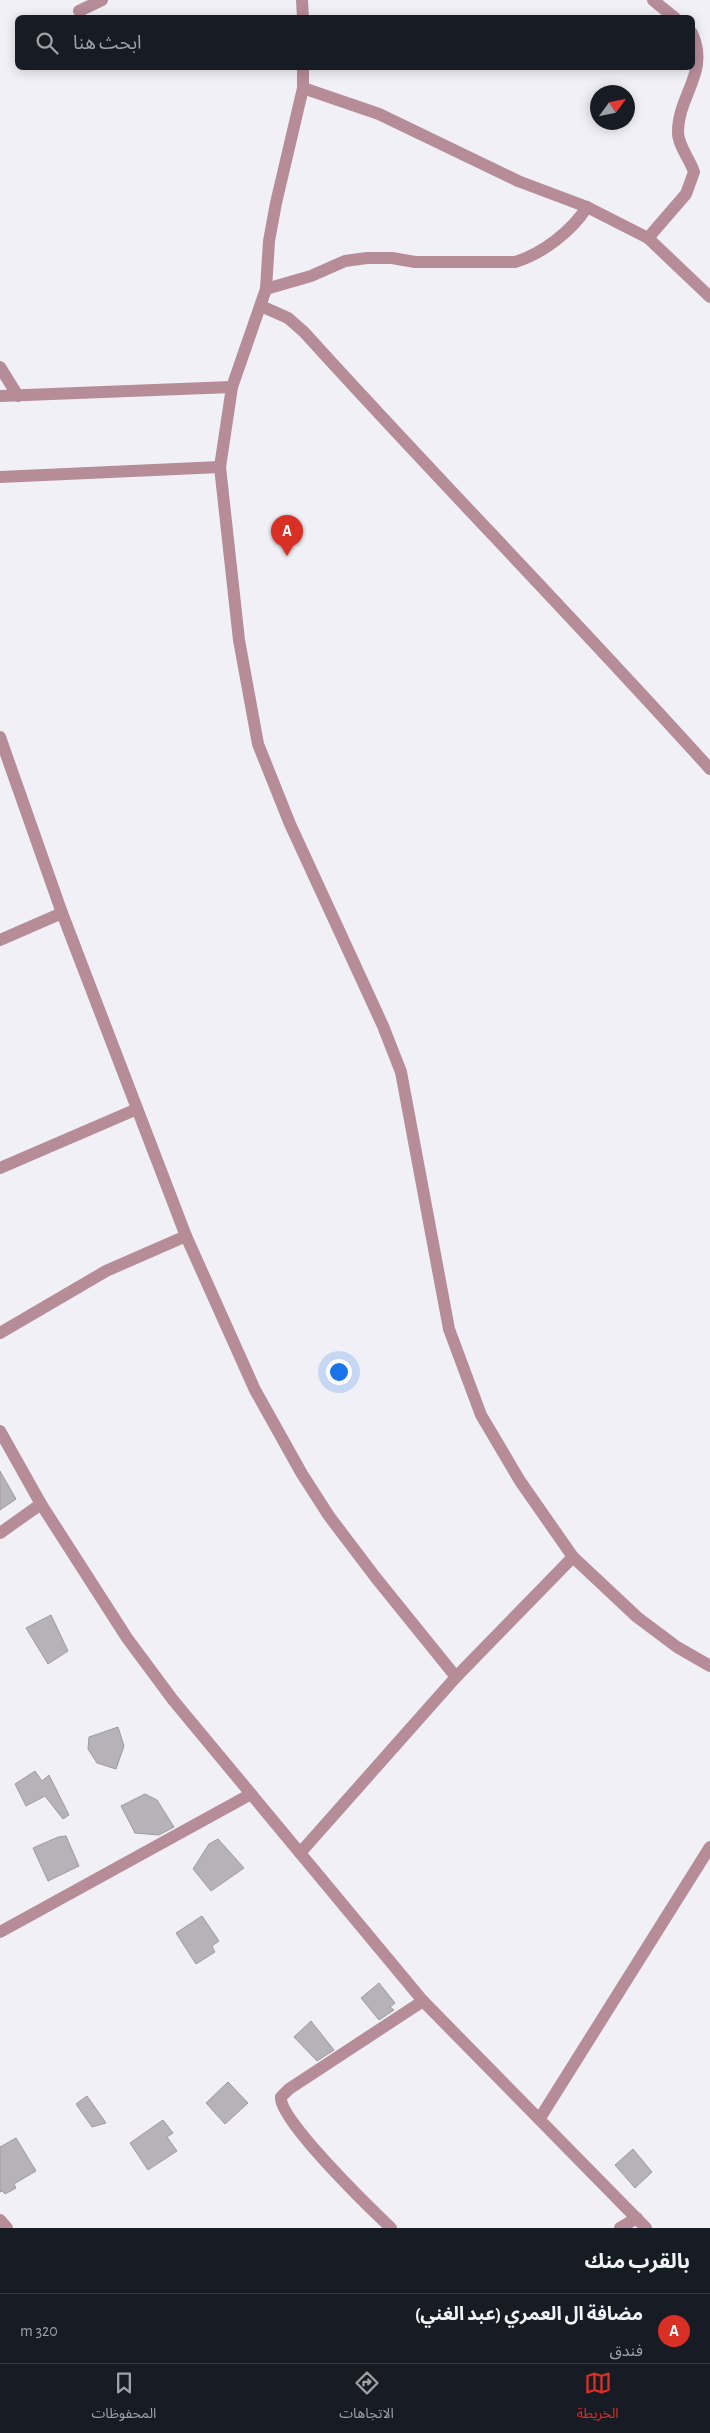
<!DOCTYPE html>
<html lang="ar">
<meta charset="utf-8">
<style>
body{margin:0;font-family:"Alegreya Sans","Noto Sans Arabic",sans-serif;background:#20242c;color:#f1f3f6;direction:rtl}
.compass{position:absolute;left:590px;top:85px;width:45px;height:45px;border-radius:50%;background:#171b24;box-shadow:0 2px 12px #0003;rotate:57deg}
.you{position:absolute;left:338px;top:1371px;width:18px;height:18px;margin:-12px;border:4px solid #fff;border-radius:50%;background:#1a73e8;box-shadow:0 0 0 8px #1a73e833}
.badge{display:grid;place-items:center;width:32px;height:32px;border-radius:50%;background:#d93025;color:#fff;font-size:16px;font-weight:700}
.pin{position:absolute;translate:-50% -41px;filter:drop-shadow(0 1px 2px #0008)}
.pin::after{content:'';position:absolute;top:26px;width:18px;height:15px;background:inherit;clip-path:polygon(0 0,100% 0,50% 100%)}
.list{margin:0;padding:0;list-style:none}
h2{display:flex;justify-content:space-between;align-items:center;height:65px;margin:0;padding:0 20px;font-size:21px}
h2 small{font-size:16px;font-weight:400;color:#9ea1a6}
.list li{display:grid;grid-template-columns:32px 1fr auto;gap:15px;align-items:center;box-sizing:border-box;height:70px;padding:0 20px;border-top:1px solid #363941}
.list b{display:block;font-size:19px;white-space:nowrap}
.list p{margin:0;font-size:16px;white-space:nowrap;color:#9ea1a6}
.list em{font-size:16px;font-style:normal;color:#9ea1a6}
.icon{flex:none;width:28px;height:28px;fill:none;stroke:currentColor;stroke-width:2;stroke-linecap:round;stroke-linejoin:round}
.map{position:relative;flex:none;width:710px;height:2228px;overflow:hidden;direction:ltr}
.search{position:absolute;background:#171b24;box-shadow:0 2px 12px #0003;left:15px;right:15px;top:15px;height:55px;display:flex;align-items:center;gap:12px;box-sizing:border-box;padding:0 18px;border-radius:8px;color:#9ea1a6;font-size:19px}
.sheet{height:135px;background:#171b24}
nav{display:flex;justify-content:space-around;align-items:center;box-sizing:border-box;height:70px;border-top:1px solid #363941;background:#171b24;font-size:14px;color:#9ea1a6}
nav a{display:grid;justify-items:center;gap:2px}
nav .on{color:#d93025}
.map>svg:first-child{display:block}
.building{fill:#b6b3b8;stroke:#9f9ca1}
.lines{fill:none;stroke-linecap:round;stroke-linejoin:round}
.minor{stroke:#b58c97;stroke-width:12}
</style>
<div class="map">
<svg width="710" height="2228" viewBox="0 0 710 2228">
<rect width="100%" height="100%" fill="#f0f0f6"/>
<g class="building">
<polygon points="0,1471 16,1499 0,1510"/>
<polygon points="51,1615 68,1651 48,1664 26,1628"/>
<polygon points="118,1727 124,1746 116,1769 97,1763 88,1749 89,1737"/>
<polygon points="35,1771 42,1781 49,1775 69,1815 63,1819 45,1796 26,1806 15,1784"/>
<polygon points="145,1794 157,1800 174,1827 159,1835 135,1833 121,1806"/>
<polygon points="66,1836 79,1866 48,1881 33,1848 58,1837"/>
<polygon points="218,1839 244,1868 211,1891 193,1869 209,1844"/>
<polygon points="202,1916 219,1941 212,1946 215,1952 196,1964 176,1933"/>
<polygon points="379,1983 395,2003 390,2007 394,2010 379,2020 361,1998"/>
<polygon points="311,2021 334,2050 317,2061 294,2037"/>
<polygon points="228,2082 248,2103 225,2124 206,2103"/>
<polygon points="87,2096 106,2123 92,2127 76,2104"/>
<polygon points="163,2120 173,2133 167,2137 177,2151 148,2170 130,2143"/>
<polygon points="16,2138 36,2171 14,2184 16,2188 5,2194 2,2191 0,2192 0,2147"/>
<polygon points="633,2149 652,2172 635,2188 615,2165"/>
</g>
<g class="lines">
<g class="minor">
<polyline points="302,0 303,18"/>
<polyline points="653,0 675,18"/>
<polyline points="79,11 102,0"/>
<polyline points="303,68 303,88 276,203 269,241 266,289 232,387 220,467 239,640 258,744 290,824 383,1026 401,1072 449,1329 481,1415 520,1481 573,1557 637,1617 677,1647 710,1666"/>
<polyline points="303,88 379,114 518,181 587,207 648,238 710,297"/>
<path d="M 648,238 L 686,194 L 694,172 C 690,159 678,146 678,132 C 678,95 710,72 692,33"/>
<path d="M 266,289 L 311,276 L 345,261 L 367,258 L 392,258 L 415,262 L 515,262 C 542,254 572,231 587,207"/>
<path d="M 261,306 L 288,318 L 304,332 C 437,479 577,621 710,769"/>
<polyline points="0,367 18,396"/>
<polyline points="0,396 232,387"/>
<polyline points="0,477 220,467"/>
<polyline points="0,737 62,913 186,1236 255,1390 302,1474 329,1516 376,1578 456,1677"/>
<polyline points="0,940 62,913"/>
<polyline points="0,1168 137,1109"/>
<polyline points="0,1333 106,1271 186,1236"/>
<polyline points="0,1431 41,1504 127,1638 173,1700 423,2001 646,2228"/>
<polyline points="0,1533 41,1504"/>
<polyline points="300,1853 456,1677 573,1557"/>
<polyline points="0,1932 251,1794"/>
<polyline points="540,2118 710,1847"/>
<polyline points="0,2220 7,2228"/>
<path d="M 391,2228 C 371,2209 278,2119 281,2097 L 289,2089 L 423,2001"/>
<polyline points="620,2228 637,2218"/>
</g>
</g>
</svg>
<svg class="compass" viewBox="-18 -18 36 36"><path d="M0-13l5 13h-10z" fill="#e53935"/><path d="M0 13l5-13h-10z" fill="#9ea1a6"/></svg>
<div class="you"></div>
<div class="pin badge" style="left:287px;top:556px">A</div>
<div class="search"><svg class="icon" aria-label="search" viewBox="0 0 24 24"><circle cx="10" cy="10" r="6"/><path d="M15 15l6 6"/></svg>ابحث هنا</div>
</div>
<section class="sheet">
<h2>بالقرب منك<small></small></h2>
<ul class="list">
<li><span class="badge">A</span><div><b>مضافة ال العمري (عبد الغني)</b><p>فندق</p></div><em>320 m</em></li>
</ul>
</section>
<nav>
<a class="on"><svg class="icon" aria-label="map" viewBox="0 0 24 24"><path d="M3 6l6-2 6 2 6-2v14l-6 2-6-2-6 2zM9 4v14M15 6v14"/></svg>الخريطة</a>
<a><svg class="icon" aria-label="directions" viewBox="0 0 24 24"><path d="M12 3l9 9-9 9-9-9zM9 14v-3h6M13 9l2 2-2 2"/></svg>الاتجاهات</a>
<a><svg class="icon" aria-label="saved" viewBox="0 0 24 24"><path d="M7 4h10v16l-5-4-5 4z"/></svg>المحفوظات</a>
</nav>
